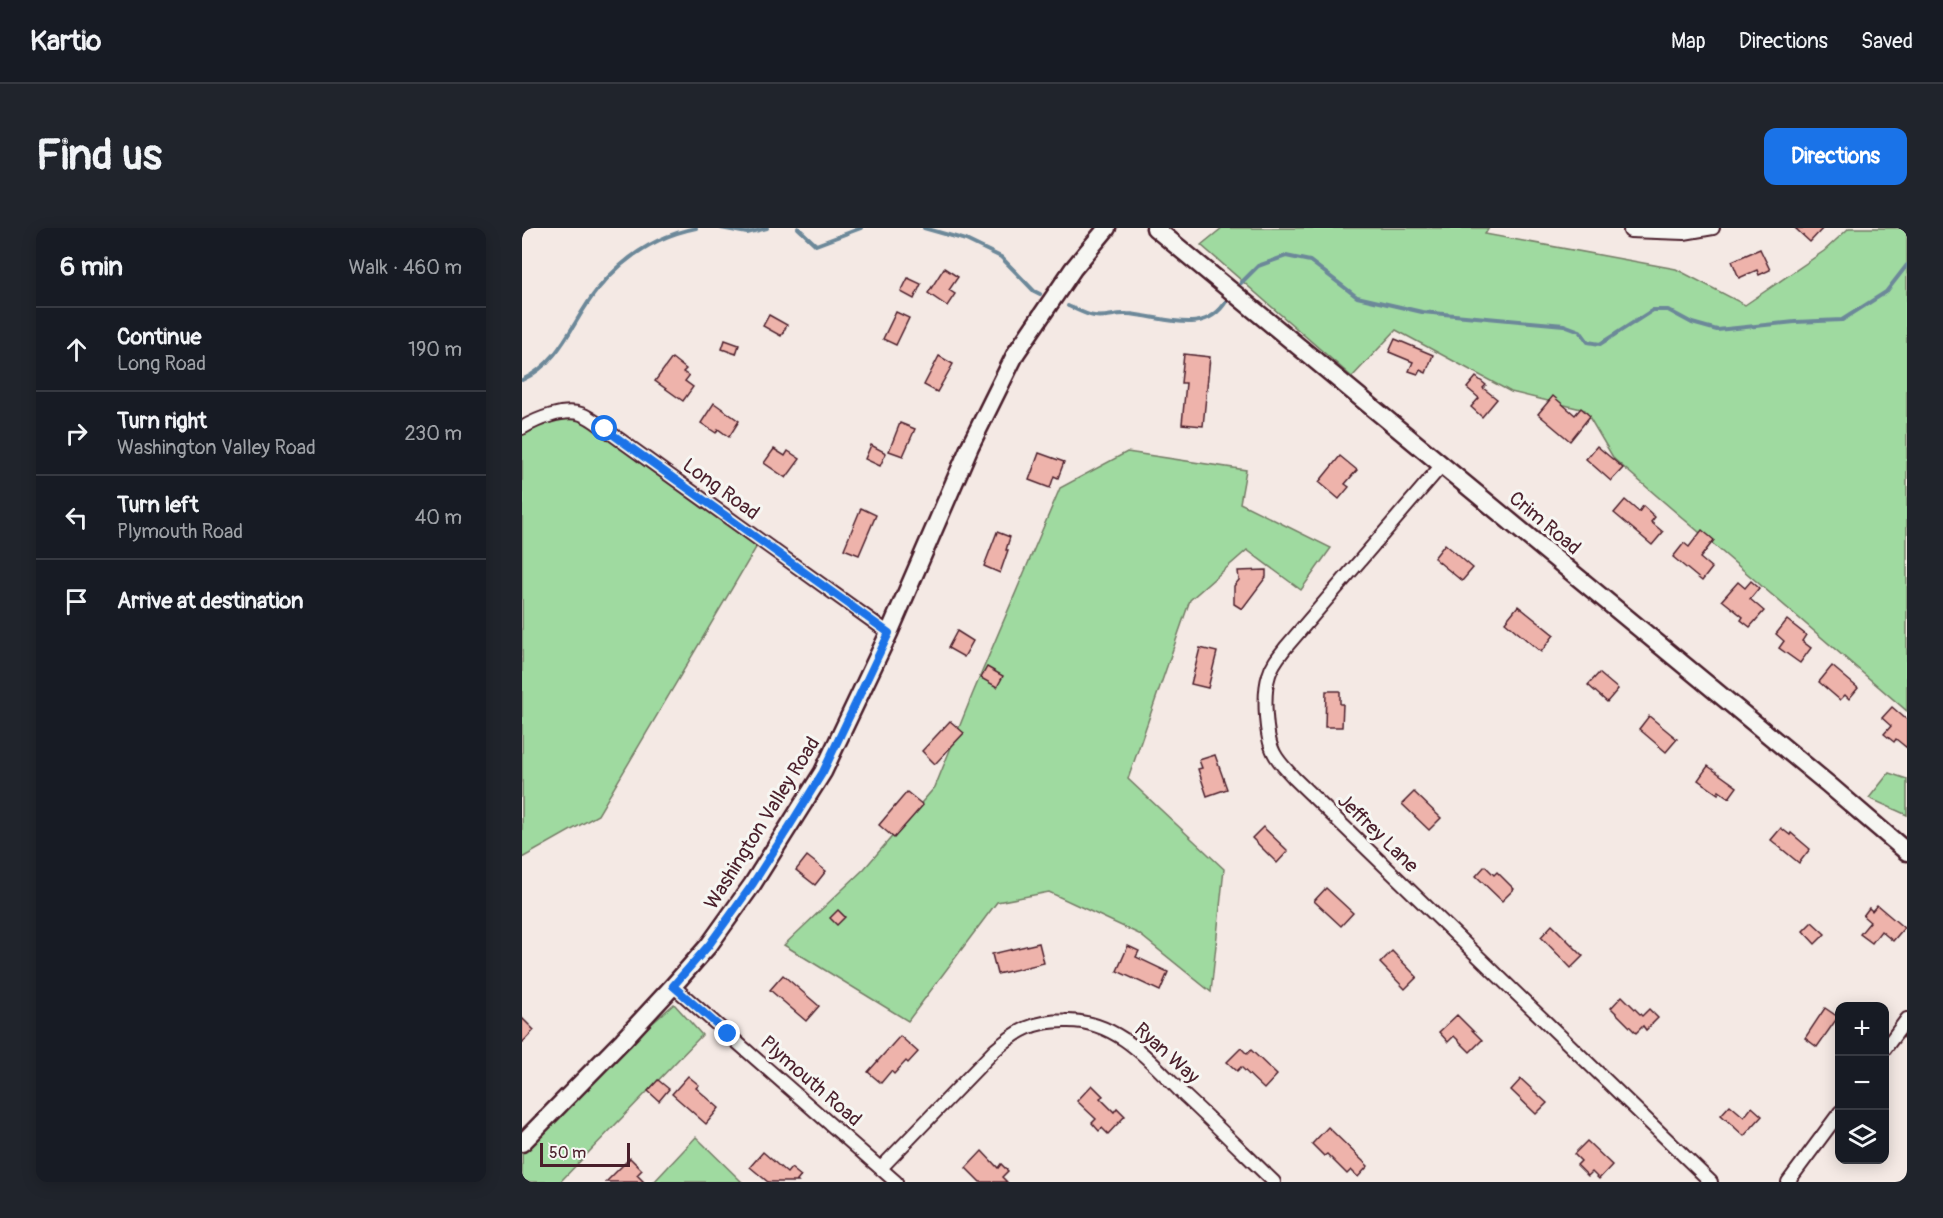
<!DOCTYPE html>
<meta charset="utf-8">
<style>
body{margin:0;font-family:Pangolin,sans-serif;background:#20242c;color:#f1f3f6}
.controls{position:absolute;right:18px;bottom:18px;display:grid;overflow:hidden;border-radius:12px;box-shadow:0 3px 15px #0003}
.controls button{width:54px;height:54px;display:grid;place-items:center;padding:0;border:0;border-bottom:2px solid #363941;background:#171b24;color:#f1f3f6;font:30px sans-serif}
.scale{position:absolute;left:18px;bottom:15px;width:90px;box-sizing:border-box;padding-left:6px;border:3px solid #4a1f2b;border-top:0;font-size:16px;line-height:21px;white-space:nowrap;color:#4a1f2b;-webkit-text-stroke:4px #f6f6f2;paint-order:stroke}
.stop{position:absolute;width:18px;height:18px;margin:-14px;border:4px solid #1a73e8;border-radius:50%;background:#fff}
.stop.end{background:#1a73e8;border-color:#fff;box-shadow:0 2px 6px #0008}
.list{margin:0;padding:0;list-style:none}
h2{display:flex;justify-content:space-between;align-items:center;height:78px;margin:0;padding:0 24px;font-size:26px}
h2 small{font-size:20px;font-weight:400;color:#9ea1a6}
.list li{display:grid;grid-template-columns:39px 1fr auto;gap:18px;align-items:center;box-sizing:border-box;height:84px;padding:0 24px;border-top:2px solid #363941}
.list b{display:block;font-size:22px;white-space:nowrap}
.list p{margin:0;font-size:20px;white-space:nowrap;color:#9ea1a6}
.list em{font-size:20px;font-style:normal;color:#9ea1a6}
.icon{flex:none;width:33px;height:33px;fill:none;stroke:currentColor;stroke-width:2;stroke-linecap:round;stroke-linejoin:round}
.map{position:relative;flex:none;width:1385px;height:954px;overflow:hidden;border-radius:12px}
header{display:flex;align-items:center;gap:36px;box-sizing:border-box;height:84px;padding:0 30px;background:#171b24;border-bottom:2px solid #363941}
header strong{font-size:28px}
nav{display:flex;gap:33px;margin-inline-start:auto;font-size:21px}
.intro{display:flex;align-items:center;justify-content:space-between;box-sizing:border-box;height:144px;padding:0 36px}
h1{margin:0;font-size:42px}
.button{padding:15px 27px;border-radius:12px;background:#1a73e8;color:#fff;font-size:21px;font-weight:700}
main{display:flex;gap:36px;padding:0 36px}
aside{flex:1;background:#171b24;border-radius:12px;box-shadow:0 3px 15px #0003}
.map>svg:first-child{display:block}
.green{fill:#9fdaa0;stroke:#747c66;stroke-width:1.5}
.lines{fill:none;stroke-linecap:round;stroke-linejoin:round}
.stream{stroke:#6c8899;stroke-width:4}
.building{fill:#eeb3ab;stroke:#4a1f2b;stroke-width:1.5}
.street-casing{stroke:#4a1f2b;stroke-width:16}
.secondary-casing{stroke:#4a1f2b;stroke-width:21}
.street{stroke:#f6f6f2;stroke-width:12}
.secondary{stroke:#f6f6f2;stroke-width:16}
.route{stroke:#1a73e8;stroke-width:8}
.labels{text-anchor:middle;dominant-baseline:central;stroke-width:6;stroke-linejoin:round;paint-order:stroke}
.street-label{font-size:20px;fill:#4a1f2b;stroke:#f6f6f2}
</style>
<header>
<strong>Kartio</strong>
<nav><a>Map</a><a>Directions</a><a>Saved</a></nav>
</header>
<div class="intro"><h1>Find us</h1><a class="button">Directions</a></div>
<main>
<aside>
<h2>6 min<small>Walk · 460 m</small></h2>
<ul class="list">
<li><svg class="icon" aria-label="ahead" viewBox="0 0 24 24"><path d="M12 20V5M6 11l6-6 6 6"/></svg><div><b>Continue</b><p>Long Road</p></div><em>190 m</em></li>
<li><svg class="icon" aria-label="right" viewBox="0 0 24 24"><path d="M7 20v-9h11M14 6l5 5-5 5"/></svg><div><b>Turn right</b><p>Washington Valley Road</p></div><em>230 m</em></li>
<li><svg class="icon" aria-label="left" viewBox="0 0 24 24"><path d="M17 20v-9H6M10 6l-5 5 5 5"/></svg><div><b>Turn left</b><p>Plymouth Road</p></div><em>40 m</em></li>
<li><svg class="icon" aria-label="arrive" viewBox="0 0 24 24"><path d="M6 21V4h12l-3 4 3 4H6"/></svg><div><b>Arrive at destination</b></div></li>
</ul>
</aside>
<div class="map">
<svg width="1385" height="954" viewBox="0 0 1385 954">
<rect width="100%" height="100%" fill="#f4e9e4"/>
<filter id="ink" filterUnits="userSpaceOnUse"><feTurbulence type="fractalNoise" baseFrequency=".0167" numOctaves="2"/><feDisplacementMap in="SourceGraphic" scale="12" xChannelSelector="R" yChannelSelector="G"/><feConvolveMatrix kernelMatrix="1 2 1 2 8 2 1 2 1" color-interpolation-filters="sRGB"/></filter>
<g filter="url(#ink)">
<g class="green">
<polygon points="700,0 967,0 963,6 1154,41 1223,77 1302,23 1327,0 1385,0 1385,483 1092,231 1063,182 989,164 874,102 830,149 679,17"/>
<polygon points="59,186 238,313 76,587 0,630 0,200"/>
<polygon points="605,224 724,242 718,275 809,320 779,362 725,322 668,372 606,551 702,641 689,764 617,706 527,664 475,674 386,793 262,717 342,641 413,559 451,465 538,260"/>
<polygon points="1367,545 1385,551 1385,587 1347,570"/>
<polygon points="152,776 180,807 38,954 0,954 0,911"/>
<polygon points="174,909 220,954 221,954 132,954"/>
</g>
<g class="lines">
<g class="stream">
<polyline points="199,0 225,5 245,0"/>
<polyline points="276,0 294,17 339,0"/>
<polyline points="402,0 444,12 479,29 512,63 518,66"/>
<polyline points="719,55 736,38 764,28 788,33 835,69 900,84 1042,97 1058,103 1066,114 1078,116 1131,82 1146,82 1170,95 1195,102 1273,94 1320,92 1364,64 1385,37"/>
<path d="M 546,78 C 554,81 564,87 572,88 C 583,90 594,85 605,86 C 639,87 682,111 705,72"/>
<path d="M 0,152 C 40,133 50,93 75,62 C 101,30 134,8 174,0"/>
</g>
</g>
<g class="building">
<polygon points="1273,0 1301,0 1288,14"/>
<polygon points="1238,21 1248,42 1237,47 1235,42 1217,50 1210,33"/>
<polygon points="422,40 436,49 427,62 433,66 425,78 406,65"/>
<polygon points="386,50 399,56 392,71 379,64"/>
<polygon points="374,84 387,90 374,117 361,111"/>
<polygon points="247,87 265,97 259,108 241,98"/>
<polygon points="873,111 911,127 904,145 898,142 896,146 887,143 891,134 867,124"/>
<polygon points="203,112 217,117 214,126 200,121"/>
<polygon points="662,126 688,129 681,198 660,196 664,155 659,155"/>
<polygon points="417,128 431,136 415,164 402,157"/>
<polygon points="150,130 164,141 161,144 167,148 163,153 171,159 161,173 133,153"/>
<polygon points="954,149 964,157 961,160 975,171 960,189 949,179 957,170 945,160"/>
<polygon points="1031,168 1053,187 1059,180 1068,188 1048,213 1016,186"/>
<polygon points="192,175 217,193 207,209 196,201 194,205 179,195"/>
<polygon points="378,195 393,201 381,228 367,223"/>
<polygon points="349,217 364,225 358,238 343,231"/>
<polygon points="1075,218 1101,240 1089,253 1064,231"/>
<polygon points="252,221 263,228 266,223 278,231 264,250 242,235"/>
<polygon points="517,225 542,234 536,250 532,248 528,260 507,252"/>
<polygon points="818,228 835,242 823,256 827,259 817,271 797,254"/>
<polygon points="1103,272 1117,284 1121,278 1133,289 1129,294 1141,304 1130,317 1092,285"/>
<polygon points="339,280 354,287 337,327 322,321"/>
<polygon points="1180,302 1192,312 1178,330 1190,340 1180,353 1151,329 1162,315 1167,319"/>
<polygon points="475,304 488,309 484,322 486,322 478,345 462,338"/>
<polygon points="923,316 951,340 940,353 912,330"/>
<polygon points="744,342 744,349 720,381 712,376 712,358 717,352 716,343"/>
<polygon points="1229,353 1237,360 1228,371 1242,383 1228,399 1219,392 1221,389 1200,372 1216,354 1223,360"/>
<polygon points="996,378 1032,407 1019,424 983,394"/>
<polygon points="1265,392 1284,407 1280,413 1289,420 1278,435 1257,420 1262,413 1254,406"/>
<polygon points="435,403 451,413 442,429 426,420"/>
<polygon points="678,420 695,424 686,460 669,456"/>
<polygon points="1310,438 1336,460 1327,471 1323,467 1318,472 1297,454"/>
<polygon points="465,439 481,448 475,459 459,450"/>
<polygon points="1077,445 1096,461 1085,474 1066,457"/>
<polygon points="804,463 818,463 818,476 821,476 820,499 803,499"/>
<polygon points="1370,479 1385,492 1385,520 1374,511 1372,514 1362,506 1369,498 1360,490"/>
<polygon points="1127,488 1155,511 1144,524 1117,501"/>
<polygon points="428,493 442,505 413,536 400,523"/>
<polygon points="693,527 705,561 685,568 676,541 680,540 677,532"/>
<polygon points="1186,538 1215,559 1207,570 1197,563 1196,566 1176,552"/>
<polygon points="385,564 401,577 372,610 357,597"/>
<polygon points="892,564 919,590 907,602 880,576"/>
<polygon points="741,599 766,623 755,635 730,610"/>
<polygon points="1259,600 1268,607 1269,605 1288,621 1277,635 1249,612"/>
<polygon points="285,628 304,643 293,657 274,642"/>
<polygon points="963,638 972,647 975,644 992,661 980,673 954,648"/>
<polygon points="804,660 831,685 819,698 792,673"/>
<polygon points="1355,677 1382,700 1371,713 1359,703 1350,715 1338,706 1348,694 1341,688 1347,680 1350,683"/>
<polygon points="316,682 323,689 315,697 308,690"/>
<polygon points="1290,694 1303,706 1293,716 1281,703"/>
<polygon points="1030,697 1061,728 1049,740 1019,709"/>
<polygon points="517,715 522,735 475,746 470,726"/>
<polygon points="606,718 617,723 614,729 646,744 638,763 595,743"/>
<polygon points="870,723 895,749 883,761 858,735"/>
<polygon points="261,747 297,778 284,793 248,762"/>
<polygon points="1100,768 1120,788 1127,781 1136,790 1124,802 1121,798 1114,805 1089,780"/>
<polygon points="1303,780 1316,789 1295,819 1283,810"/>
<polygon points="935,787 960,812 948,824 932,808 926,814 917,804"/>
<polygon points="0,790 12,802 0,815"/>
<polygon points="378,808 396,824 386,835 384,833 372,846 369,843 359,855 346,844"/>
<polygon points="719,820 725,826 729,822 755,847 742,861 719,839 715,843 705,834"/>
<polygon points="166,848 177,857 174,860 197,880 184,896 150,866"/>
<polygon points="999,851 1025,875 1014,886 989,862"/>
<polygon points="136,852 147,861 137,873 126,863"/>
<polygon points="570,857 581,868 578,870 592,884 595,880 603,888 586,906 580,900 577,903 570,895 574,891 555,873"/>
<polygon points="1208,877 1222,889 1230,879 1240,888 1222,908 1199,887"/>
<polygon points="806,899 846,938 836,949 829,942 825,946 805,926 802,928 790,916"/>
<polygon points="1065,913 1090,937 1077,951 1070,944 1066,948 1055,937 1059,933 1052,926"/>
<polygon points="460,923 476,940 479,936 486,943 480,949 485,954 458,954 444,940"/>
<polygon points="241,924 265,945 269,940 279,948 275,953 276,954 246,954 228,939"/>
<polygon points="108,930 120,942 115,947 122,954 84,954"/>
</g>
<g class="lines">
<g class="street-casing">
<g id="street">
<polyline points="1108,3 1162,5 1191,0"/>
<path d="M 0,200 C 15,191 42,180 59,186 C 68,189 76,196 83,201 L 367,405"/>
<path d="M 920,237 L 764,419 C 757,428 750,436 747,447 C 741,465 743,508 752,525 C 757,535 765,542 772,550 L 1189,954"/>
<polyline points="151,758 374,954"/>
<polyline points="1362,822 1385,791"/>
<path d="M 359,940 L 473,822 C 496,802 512,793 543,793 C 595,791 629,834 663,868 C 693,896 722,925 752,954"/>
<polyline points="1266,954 1318,884"/>
</g>
</g>
<g class="secondary-casing">
<g id="secondary">
<polyline points="633,0 1306,556 1385,624"/>
<polyline points="0,915 101,812 151,758 187,717 230,657 301,544 367,405 448,218 494,125 551,41 585,0"/>
</g>
</g>
<use href="#street" class="street"/>
<use href="#secondary" class="secondary"/>
</g>
</g>
<g class="lines" filter="url(#ink)">
<polyline class="route" points="83,201 367,405 301,544 267,599 230,657 187,717 151,758 206,806"/>
</g>
<g class="labels">
<g class="street-label">
<text transform="translate(199 261) rotate(36)">Long Road</text>
<text transform="translate(1023 295) rotate(40)">Crim Road</text>
<text transform="translate(240 595) rotate(-58)">Washington Valley Road</text>
<text transform="translate(856 605) rotate(44)">Jeffrey Lane</text>
<text transform="translate(645 825) rotate(42)">Ryan Way</text>
<text transform="translate(289 853) rotate(41)">Plymouth Road</text>
</g>
</g>
</svg>
<div class="controls">
<button>+</button>
<button>−</button>
<button><svg class="icon" aria-label="layers" viewBox="0 0 24 24"><path d="M12 4l9 5-9 5-9-5zM3 14l9 5 9-5"/></svg></button>
</div>
<div class="scale">50 m</div>
<div class="stop" style="left:83px;top:201px"></div>
<div class="stop end" style="left:206px;top:806px"></div>
</div>
</main>
